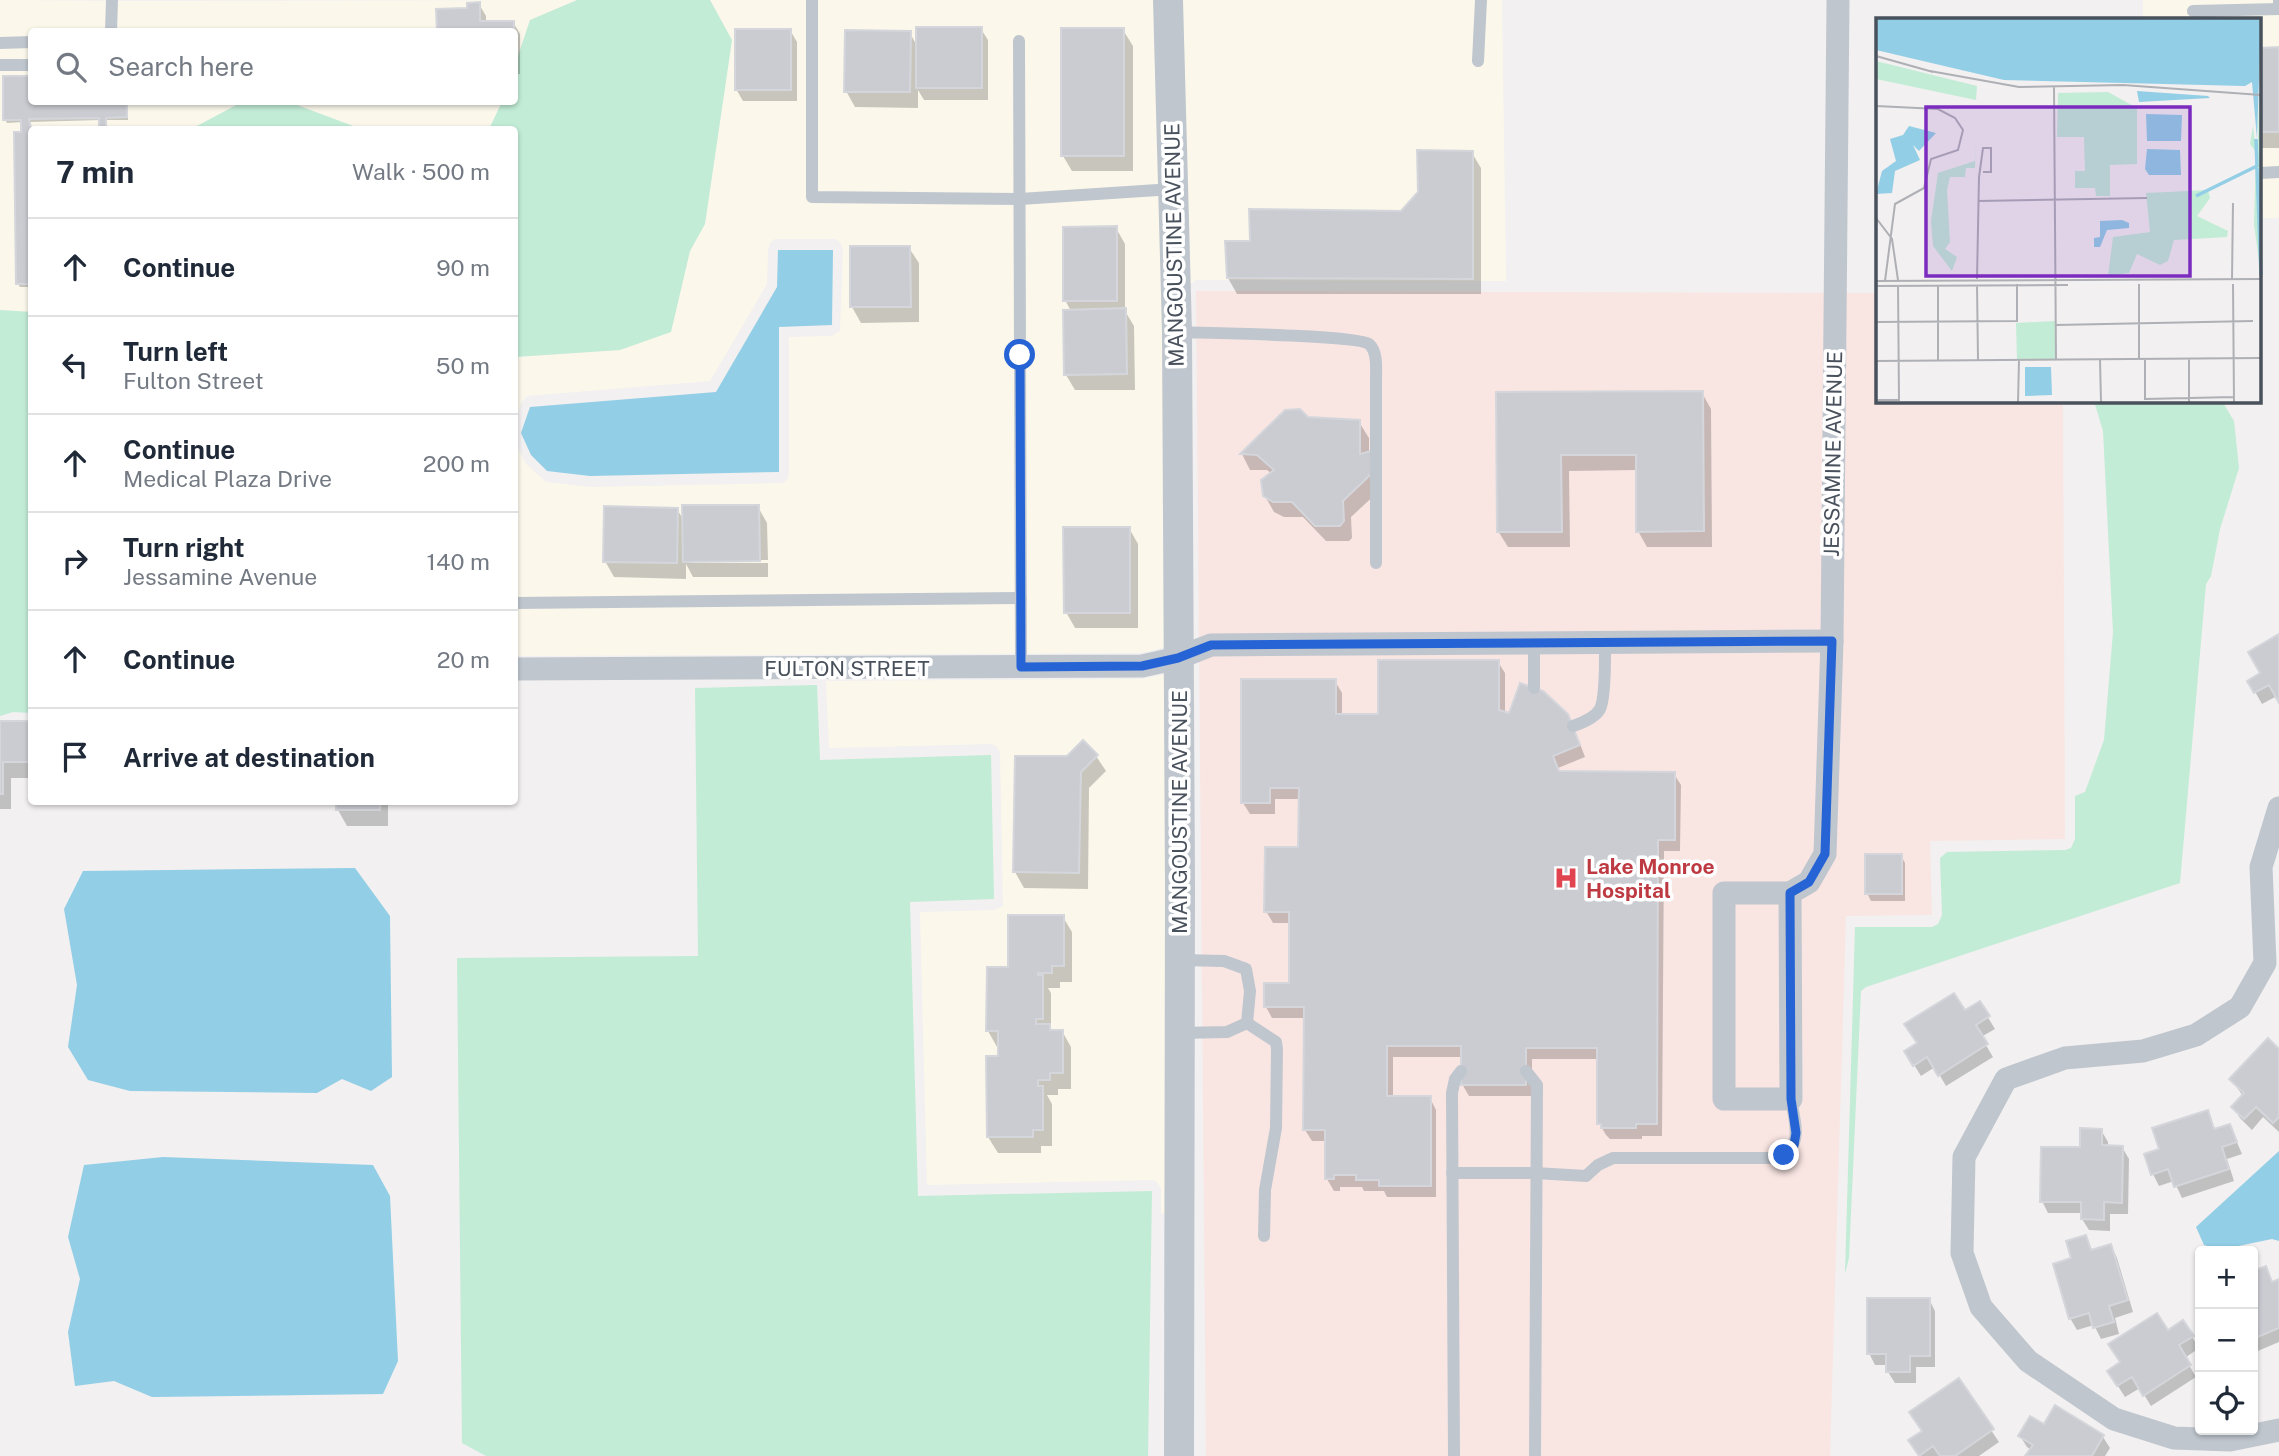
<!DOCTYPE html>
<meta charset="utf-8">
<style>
body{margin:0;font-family:"Public Sans",sans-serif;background:#f2f2f3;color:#1f2937}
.controls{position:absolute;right:21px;bottom:21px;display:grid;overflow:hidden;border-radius:7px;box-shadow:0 2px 5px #0004}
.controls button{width:63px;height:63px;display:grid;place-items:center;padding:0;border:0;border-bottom:2px solid #e0e1e3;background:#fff;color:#1f2937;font:35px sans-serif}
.stop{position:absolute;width:21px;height:21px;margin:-16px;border:5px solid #2664d6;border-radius:50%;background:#fff}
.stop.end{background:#2664d6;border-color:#fff;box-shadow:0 2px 7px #0008}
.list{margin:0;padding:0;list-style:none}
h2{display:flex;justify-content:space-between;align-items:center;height:91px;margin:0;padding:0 28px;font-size:30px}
h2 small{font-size:23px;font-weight:400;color:#747a83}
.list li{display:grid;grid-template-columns:46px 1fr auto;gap:21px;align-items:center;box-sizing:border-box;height:98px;padding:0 28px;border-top:2px solid #e0e1e3}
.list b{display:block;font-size:26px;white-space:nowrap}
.list p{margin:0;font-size:23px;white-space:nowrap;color:#747a83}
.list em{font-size:23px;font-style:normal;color:#747a83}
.icon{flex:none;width:38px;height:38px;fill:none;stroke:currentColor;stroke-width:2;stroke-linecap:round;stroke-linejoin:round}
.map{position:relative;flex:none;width:2279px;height:1456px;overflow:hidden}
.search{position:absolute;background:#fff;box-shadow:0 2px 5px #0004;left:28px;top:28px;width:490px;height:77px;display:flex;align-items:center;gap:18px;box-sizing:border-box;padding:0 24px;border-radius:7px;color:#747a83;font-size:26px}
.panel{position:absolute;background:#fff;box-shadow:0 2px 5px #0004;left:28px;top:126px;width:490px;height:679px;border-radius:7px}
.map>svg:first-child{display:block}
.commercial{fill:#fbf8eb}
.medical{fill:#f9e6e3}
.green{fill:#c2ecd6}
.water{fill:#92cee6}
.shadow{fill:#0003}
.building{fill:#caccd2;stroke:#d4d6db;stroke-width:2}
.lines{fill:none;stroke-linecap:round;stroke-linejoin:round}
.service{stroke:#bfc6ce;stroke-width:12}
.minor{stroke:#bfc6ce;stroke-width:23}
.tertiary{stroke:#bfc6ce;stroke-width:30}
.route{stroke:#2664d6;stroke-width:9}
.labels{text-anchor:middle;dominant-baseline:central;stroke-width:7;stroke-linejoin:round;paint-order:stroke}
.street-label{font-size:21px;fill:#49515c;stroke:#fff}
.health-label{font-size:21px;font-weight:bold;fill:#be3a42;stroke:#fff;text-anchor:start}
.inset-river{fill:none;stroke:#92cee6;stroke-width:3.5}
.inset-road{fill:none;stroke:#aeb0b5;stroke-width:2}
.view{fill:#7b2cbf;fill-opacity:0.15;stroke:#7b2cbf;stroke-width:3.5}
.inset-edge{fill:none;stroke:#49515c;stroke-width:3.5}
</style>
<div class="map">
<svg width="2279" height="1456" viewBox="0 0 2279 1456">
<rect width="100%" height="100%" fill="#f2f0f0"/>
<g class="commercial">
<polygon points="0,0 130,1 577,0 530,20 515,65 514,32 32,32 32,102 242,102 197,126 196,129 32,130 31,312 0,310"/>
<polygon points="710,0 1157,0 1165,301 1166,647 1141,653 515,656 515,442 525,463 546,482 590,487 783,483 788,479 789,472 789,337 832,336 840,331 843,250 841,244 836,239 775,239 770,243 768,250 767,284 710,381 527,396 521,403 515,423 515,357 620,350 671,331 690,251 705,224 732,40"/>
<polygon points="1180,0 1502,0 1506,281 1196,280 1188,286"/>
<polygon points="2143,0 2279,0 2279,218 2260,218 2260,19 2143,19"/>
<polygon points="289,102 502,102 489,130 361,129"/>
<polygon points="1167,674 1168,1214 1161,1213 1161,1188 1157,1182 1152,1180 927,1185 920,912 995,910 1003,906 1000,752 996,746 991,744 829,748 826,681 1142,679"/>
</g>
<polygon class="medical" points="1196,291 1878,293 1878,401 2063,401 2065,839 1930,841 1932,915 1846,916 1830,1456 1206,1456"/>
<g class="green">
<polygon points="577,0 710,0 732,40 705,224 690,251 671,332 620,350 515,357 514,130 489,129 502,102 514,102 515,65 530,20"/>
<polygon points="242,102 289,102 361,129 196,129 197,126"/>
<polygon points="0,310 32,312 31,713 13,712 0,716"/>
<polygon points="2094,401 2222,401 2234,421 2239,468 2220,529 2211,576 2206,584 2180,883 1866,987 1861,991 1849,1258 1845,1274 1855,927 1932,927 1938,924 1942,915 1940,858 1947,852 2065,850 2071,848 2075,839 2075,796 2085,792 2104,740 2113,632 2103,431"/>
<polygon points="817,685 820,760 991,755 994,899 910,902 918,1196 1152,1191 1148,1456 486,1456 462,1443 457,958 698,956 695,688"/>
</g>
<g class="water">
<polygon points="778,250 833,250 832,325 779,327 779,472 590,476 547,471 531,455 521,433 530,407 716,392 777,287"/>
<polygon points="355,868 390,916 392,1077 371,1091 342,1079 317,1093 130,1091 88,1080 68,1047 77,985 64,909 83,871"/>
<polygon points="2279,1151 2279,1241 2272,1239 2219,1250 2204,1245 2196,1227"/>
<polygon points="163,1157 373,1165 390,1196 398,1361 383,1394 152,1397 114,1381 75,1386 68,1332 80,1279 68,1237 84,1165"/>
</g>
<g class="shadow">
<polygon points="479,4 486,16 486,23 513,22 520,34 520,74 514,74 514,32 438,32"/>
<polygon points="981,29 988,40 988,100 924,100 918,90 918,108 855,107 846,91 910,33 917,46"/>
<polygon points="790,30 797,42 797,101 743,101 736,89"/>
<polygon points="1123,30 1133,46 1133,171 1072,171 1063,156"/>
<rect x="2260" y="49" width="19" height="99"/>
<polygon points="32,102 128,102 128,120 106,120 106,130 101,130 101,120 30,122 32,287 20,287 18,284 23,122 7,123 5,119"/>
<polygon points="1472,153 1481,168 1481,294 1237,294 1228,278 1251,243 1402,213"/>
<polygon points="1116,228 1125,244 1125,311 1134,326 1135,390 1075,390 1066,375 1071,311 1065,300"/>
<polygon points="909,248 919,263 919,322 861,323 852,307"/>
<polygon points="1702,393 1711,409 1712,547 1647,547 1638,531 1638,470 1569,471 1570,547 1508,547 1498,531 1498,394"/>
<polygon points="1285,412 1308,419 1359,422 1369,438 1369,454 1379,491 1351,517 1352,538 1349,541 1326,541 1303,517 1284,517 1274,512 1265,496 1272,474 1267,470 1250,470 1242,454"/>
<polygon points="758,507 767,523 768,560 691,560 691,563 768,563 768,577 693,577 686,564 686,579 614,577 605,561 677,509 684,521"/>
<polygon points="1129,528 1138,544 1138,628 1075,628 1066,612"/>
<polygon points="2279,636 2279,700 2277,696 2262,704 2249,681 2263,674"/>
<polygon points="1498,662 1505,673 1505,714 1574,728 1585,757 1558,768 1560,773 1674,774 1681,785 1680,851 1664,851 1662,1136 1642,1136 1642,1139 1610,1139 1606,1135 1599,1123 1599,1059 1532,1059 1532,1096 1469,1096 1462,1084 1462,1057 1393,1057 1393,1098 1430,1098 1436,1110 1436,1197 1387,1197 1384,1191 1364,1191 1362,1187 1340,1187 1340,1191 1334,1191 1327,1179 1327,1141 1312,1141 1305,1130 1306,1018 1272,1018 1266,1007 1291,985 1291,923 1273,923 1266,911 1300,849 1300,799 1275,799 1275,814 1250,814 1243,803 1335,681 1342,693 1342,715 1380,715"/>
<polygon points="0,723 32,723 32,778 11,778 11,809 0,809"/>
<polygon points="1096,756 1106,771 1089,788 1088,889 1024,888 1015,872 1016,757"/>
<polygon points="338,802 388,802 388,826 347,826 338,810"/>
<polygon points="1901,856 1905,863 1905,901 1871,901 1867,893"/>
<polygon points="1063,917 1072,932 1072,982 1060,982 1060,988 1048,988 1051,993 1051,1030 1062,1031 1071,1047 1071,1089 1058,1089 1058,1095 1047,1095 1052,1104 1052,1146 1041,1146 1041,1153 998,1153 988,1137 988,1058 1000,1058 1000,1047 997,1047 988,1031 1010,969"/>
<polygon points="1979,1003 1995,1029 1981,1037 1993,1057 1946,1086 1935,1067 1921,1076 1906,1052"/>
<polygon points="2279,1051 2279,1132 2263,1117 2252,1130 2240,1118 2233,1107 2243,1096 2231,1079"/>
<polygon points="2207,1112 2216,1131 2230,1126 2242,1154 2227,1159 2234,1181 2182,1198 2174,1181 2159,1186 2153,1174 2161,1150"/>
<polygon points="2101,1130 2108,1142 2108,1147 2122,1147 2129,1159 2128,1214 2110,1214 2110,1231 2089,1230 2082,1219 2082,1213 2048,1213 2042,1201 2082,1149"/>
<polygon points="2085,1237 2093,1251 2111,1246 2117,1258 2133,1312 2115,1318 2119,1334 2101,1339 2094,1325 2077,1330 2070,1318 2073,1259"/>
<polygon points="2265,1268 2273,1284 2279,1281 2279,1342 2253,1353 2253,1273"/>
<polygon points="1929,1299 1935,1311 1935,1367 1916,1367 1916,1383 1895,1383 1888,1372 1888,1365 1875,1365 1869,1353"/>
<polygon points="2167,1332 2192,1337 2199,1348 2185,1358 2196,1377 2151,1406 2140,1388 2125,1397 2116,1383"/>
<polygon points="1958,1381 1999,1442 1979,1456 1920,1456 1910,1441 1923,1432"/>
<polygon points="2044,1427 2103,1437 2110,1448 2105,1456 2028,1456 2031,1450 2027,1447 2020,1436"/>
</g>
<g class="building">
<polygon points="480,2 480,21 514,21 514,32 437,32 436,9 467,8 467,3"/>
<rect x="916" y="27" width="66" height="61"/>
<rect x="1061" y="28" width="63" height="128"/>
<rect x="735" y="29" width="56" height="61"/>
<polygon points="845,30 911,31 910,92 844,92"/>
<polygon points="2279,47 2279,132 2260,132 2260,48"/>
<polygon points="3,76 32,76 32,102 127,102 127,117 106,118 106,130 99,130 99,118 29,119 32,132 32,284 16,284 14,132 21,132 21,120 3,120"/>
<polygon points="1417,150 1473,151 1473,279 1227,278 1225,241 1250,241 1249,209 1401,211 1418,192"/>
<polygon points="1117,226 1117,301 1063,301 1063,227"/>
<polygon points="850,246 910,246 911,307 850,307"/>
<polygon points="1126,308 1127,374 1064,375 1063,310"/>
<polygon points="1703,391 1704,531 1636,532 1636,455 1561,455 1562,532 1497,532 1496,392"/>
<polygon points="1300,409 1308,417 1360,420 1360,454 1371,451 1371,474 1343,501 1344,521 1340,526 1315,526 1292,502 1273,502 1263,496 1261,480 1274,470 1257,455 1240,454 1285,410"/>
<polygon points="682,505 759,505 760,561 683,562"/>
<polygon points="604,506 678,508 677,563 603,562"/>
<polygon points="1063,527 1130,527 1130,613 1064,613"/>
<polygon points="2279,634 2279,703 2269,685 2254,693 2247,681 2260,673 2248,652"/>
<polygon points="1378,660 1499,660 1499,710 1509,713 1520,683 1543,691 1568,714 1580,745 1553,756 1559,771 1675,772 1675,840 1658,840 1657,1124 1636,1124 1636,1128 1601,1128 1601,1124 1597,1124 1597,1048 1526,1048 1526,1085 1461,1085 1461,1046 1387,1046 1387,1096 1431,1096 1431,1186 1379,1186 1379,1180 1356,1180 1356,1175 1334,1175 1334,1179 1325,1179 1325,1130 1303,1130 1304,1007 1264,1007 1264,983 1289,983 1289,912 1264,912 1265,847 1298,847 1299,788 1270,788 1270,803 1241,803 1241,679 1336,679 1336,714 1378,714"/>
<polygon points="0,721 32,721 32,762 3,762 3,794 0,794"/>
<polygon points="1083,740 1098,755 1081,772 1079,873 1013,872 1015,756 1067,756"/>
<rect x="336" y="802" width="44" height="8"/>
<rect x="1865" y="854" width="37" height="40"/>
<polygon points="1008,915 1064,915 1064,966 1052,966 1052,973 1038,973 1038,975 1043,975 1043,1019 1036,1019 1036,1024 1050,1024 1050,1030 1063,1030 1063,1073 1050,1073 1050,1080 1038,1080 1038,1086 1043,1086 1043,1130 1033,1130 1033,1137 987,1137 986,1056 998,1056 998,1031 986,1031 987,967 1008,967"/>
<polygon points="1954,993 1965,1010 1980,1001 1990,1016 1976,1025 1988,1044 1938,1076 1927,1057 1913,1066 1904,1051 1917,1043 1904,1024"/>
<polygon points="2268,1038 2279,1049 2279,1117 2273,1123 2256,1107 2244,1119 2231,1107 2244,1093 2229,1079"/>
<polygon points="2208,1110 2214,1129 2230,1124 2237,1142 2222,1147 2229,1169 2174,1187 2168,1169 2151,1175 2144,1154 2159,1149 2152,1128"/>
<polygon points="2080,1128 2102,1129 2102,1145 2123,1146 2122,1203 2104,1202 2104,1220 2081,1219 2081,1202 2040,1202 2041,1147 2080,1147"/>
<polygon points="2086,1235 2091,1250 2111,1244 2128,1300 2109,1306 2114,1322 2093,1328 2089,1313 2069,1319 2053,1264 2071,1258 2066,1241"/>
<polygon points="2266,1266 2272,1282 2279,1279 2279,1328 2253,1339 2253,1271"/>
<polygon points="1867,1298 1930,1298 1930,1356 1910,1356 1910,1372 1886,1372 1886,1354 1867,1354"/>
<polygon points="2157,1313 2168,1330 2183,1320 2194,1336 2179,1345 2191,1365 2143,1396 2132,1377 2117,1386 2107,1371 2120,1362 2108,1344"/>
<polygon points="1959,1378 1994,1429 1955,1456 1940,1456 1933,1446 1919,1456 1908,1440 1922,1431 1909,1412"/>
<polygon points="2055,1405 2104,1435 2092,1456 2025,1456 2033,1445 2018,1436 2030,1416 2044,1424"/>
</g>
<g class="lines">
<g class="service">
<polyline points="812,0 812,197 1020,199 1173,189"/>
<polyline points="2193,11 2279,9 2279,0"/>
<polyline points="111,32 112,0"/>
<polyline points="1019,41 1021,667"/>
<polyline points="0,43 32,42"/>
<polyline points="1478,61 1481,0"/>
<polyline points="0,65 32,65"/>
<polyline points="2260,173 2279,172"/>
<path d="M 1177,332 C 1203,333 1357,335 1369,344 C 1378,352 1376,369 1376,381 L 1376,563"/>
<polyline points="514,603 1021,598"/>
<polyline points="1534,688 1534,643"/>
<path d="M 1573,726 C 1582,723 1595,718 1600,709 C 1606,697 1605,657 1605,642"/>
<polyline points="1180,960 1224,961 1246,969 1250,991 1247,1023 1227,1032 1180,1033"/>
<polyline points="1247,1023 1276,1042 1277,1049 1276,1128 1265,1190 1264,1236"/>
<polyline points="1526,1071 1537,1085 1535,1456"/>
<path d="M 1452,1173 L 1535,1173 L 1586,1176 L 1598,1165 L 1613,1158 L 1774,1158 C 1805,1150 1795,1124 1791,1099"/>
<polyline points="1454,1456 1452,1093 1455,1079 1461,1071"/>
</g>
<g class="minor">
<polyline points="514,669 1142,666 1178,658 1211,645 1832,641"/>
<polyline points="2279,808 2261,867 2265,963 2240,1007 2196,1035 2143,1051 2065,1058 2006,1079 1964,1157 1962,1253 1981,1307 2028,1361 2114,1419 2174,1438 2230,1440 2279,1430"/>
<polyline points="1790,893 1791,1099 1724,1099 1724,893 1790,893 1809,882 1825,854 1832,641 1838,0"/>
</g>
<polyline class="tertiary" points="1168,0 1177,332 1180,887 1179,1456"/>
</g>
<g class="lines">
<polyline class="route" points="1020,355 1021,667 1142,666 1178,658 1211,645 1832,641 1825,854 1809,882 1790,893 1791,1099 1796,1133 1794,1145 1784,1155"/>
</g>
<defs>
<g id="hospital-bare" transform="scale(1.89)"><path d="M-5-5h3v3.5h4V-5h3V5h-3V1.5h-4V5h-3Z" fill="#e0444e" stroke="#fff" stroke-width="2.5" paint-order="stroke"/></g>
</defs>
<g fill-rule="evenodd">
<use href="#hospital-bare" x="1566" y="878"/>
</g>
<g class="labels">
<g class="street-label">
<text transform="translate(1174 245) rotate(-91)">MANGOUSTINE AVENUE</text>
<text transform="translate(1833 454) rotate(-89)">JESSAMINE AVENUE</text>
<text x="847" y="668">FULTON STREET</text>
<text transform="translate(1179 812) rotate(-90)">MANGOUSTINE AVENUE</text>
</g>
<g class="health-label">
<text x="1586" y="866">Lake Monroe<tspan x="1586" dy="24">Hospital</tspan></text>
</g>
</g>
<g transform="translate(1876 18)">
<rect width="385" height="385" fill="#f2f0f0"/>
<path d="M 0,43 L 101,68 L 100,82 L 0,61 ZM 232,74 L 261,90 L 261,146 L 234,147 L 234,178 L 220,178 L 219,170 L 199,170 L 199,153 L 209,153 L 208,119 L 181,119 L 182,75 ZM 383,78 L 385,78 L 384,252 L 378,206 L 380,134 L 374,126 L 377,108 L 379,124 L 382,121 ZM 100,110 L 99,150 L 90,150 L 89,159 L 74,159 L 71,172 L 74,224 L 69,231 L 81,239 L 76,253 L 57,228 L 55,203 L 62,155 L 99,143 ZM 332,172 L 334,180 L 321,198 L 352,213 L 351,219 L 298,222 L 292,243 L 284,247 L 261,236 L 253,255 L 232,258 L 237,219 L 274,214 L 270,175 ZM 179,303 L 179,341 L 141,341 L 140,305 Z" fill="#c2ecd6"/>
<path d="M 0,1 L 385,1 L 381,121 L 376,64 L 369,68 L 128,62 L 0,32 ZM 261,73 L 332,78 L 334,80 L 263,84 ZM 270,96 L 306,97 L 305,123 L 271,123 ZM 33,108 L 60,115 L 43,133 L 37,127 L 44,142 L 19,153 L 16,175 L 0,176 L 6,153 L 20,143 L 14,121 L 27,117 ZM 304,132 L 305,157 L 273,157 L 269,151 L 271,131 ZM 246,202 L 253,205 L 253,210 L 231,212 L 224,229 L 218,229 L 218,220 L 224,219 L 224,203 ZM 149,349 L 175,349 L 176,377 L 149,378 Z" fill="#92cee6"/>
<path class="inset-river" d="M 381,150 L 385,257M 320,178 L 381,148 L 380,121"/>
<path class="inset-road" d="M 0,38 L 57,54M 54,53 L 143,69 L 247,67 L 385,77M 178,69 L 180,342M 0,88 L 62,91 L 79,100 L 87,112 L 82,132 L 55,141 L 48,170 L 19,186 L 9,263M 102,183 L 271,180M 0,200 L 16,221 L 22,262M 101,261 L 103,159 L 107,130 L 115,130 L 115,154 L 107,154M 356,261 L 357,185M 0,263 L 385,261M 263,266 L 263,341M 357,266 L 358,384M 62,267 L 62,342M 101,267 L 102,342M 0,268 L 192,267M 0,304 L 141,303 L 141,266M 180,307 L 377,303M 269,341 L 269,382M 313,341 L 313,384M 224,342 L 225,384M 0,343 L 385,340M 269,381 L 358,379M 0,382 L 23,382 L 22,267M 142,384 L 143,342"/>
<path class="view" d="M 50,89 L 314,89 L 314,258 L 50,258 Z"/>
<rect width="385" height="385" class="inset-edge"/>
</g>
</svg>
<div class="controls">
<button>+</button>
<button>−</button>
<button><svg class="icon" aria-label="locate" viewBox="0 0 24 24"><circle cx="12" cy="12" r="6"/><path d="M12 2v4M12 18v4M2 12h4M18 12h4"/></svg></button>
</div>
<div class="stop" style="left:1020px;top:355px"></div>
<div class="stop end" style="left:1784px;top:1155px"></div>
<div class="search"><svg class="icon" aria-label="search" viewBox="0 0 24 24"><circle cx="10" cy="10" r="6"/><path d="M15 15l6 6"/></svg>Search here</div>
<section class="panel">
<h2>7 min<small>Walk · 500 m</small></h2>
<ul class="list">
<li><svg class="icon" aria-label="ahead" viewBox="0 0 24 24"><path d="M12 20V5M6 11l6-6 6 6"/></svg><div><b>Continue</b></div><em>90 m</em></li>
<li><svg class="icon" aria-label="left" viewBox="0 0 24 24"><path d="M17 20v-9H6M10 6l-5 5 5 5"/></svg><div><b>Turn left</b><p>Fulton Street</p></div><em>50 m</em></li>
<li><svg class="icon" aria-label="ahead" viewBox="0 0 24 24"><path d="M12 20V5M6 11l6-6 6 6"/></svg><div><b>Continue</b><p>Medical Plaza Drive</p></div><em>200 m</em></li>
<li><svg class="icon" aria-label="right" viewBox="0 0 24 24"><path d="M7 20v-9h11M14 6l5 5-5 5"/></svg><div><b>Turn right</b><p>Jessamine Avenue</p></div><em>140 m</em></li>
<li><svg class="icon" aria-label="ahead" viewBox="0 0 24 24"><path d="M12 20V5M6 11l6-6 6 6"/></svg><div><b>Continue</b></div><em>20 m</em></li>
<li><svg class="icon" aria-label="arrive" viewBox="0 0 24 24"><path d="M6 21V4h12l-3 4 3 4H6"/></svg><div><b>Arrive at destination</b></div></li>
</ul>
</section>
</div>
